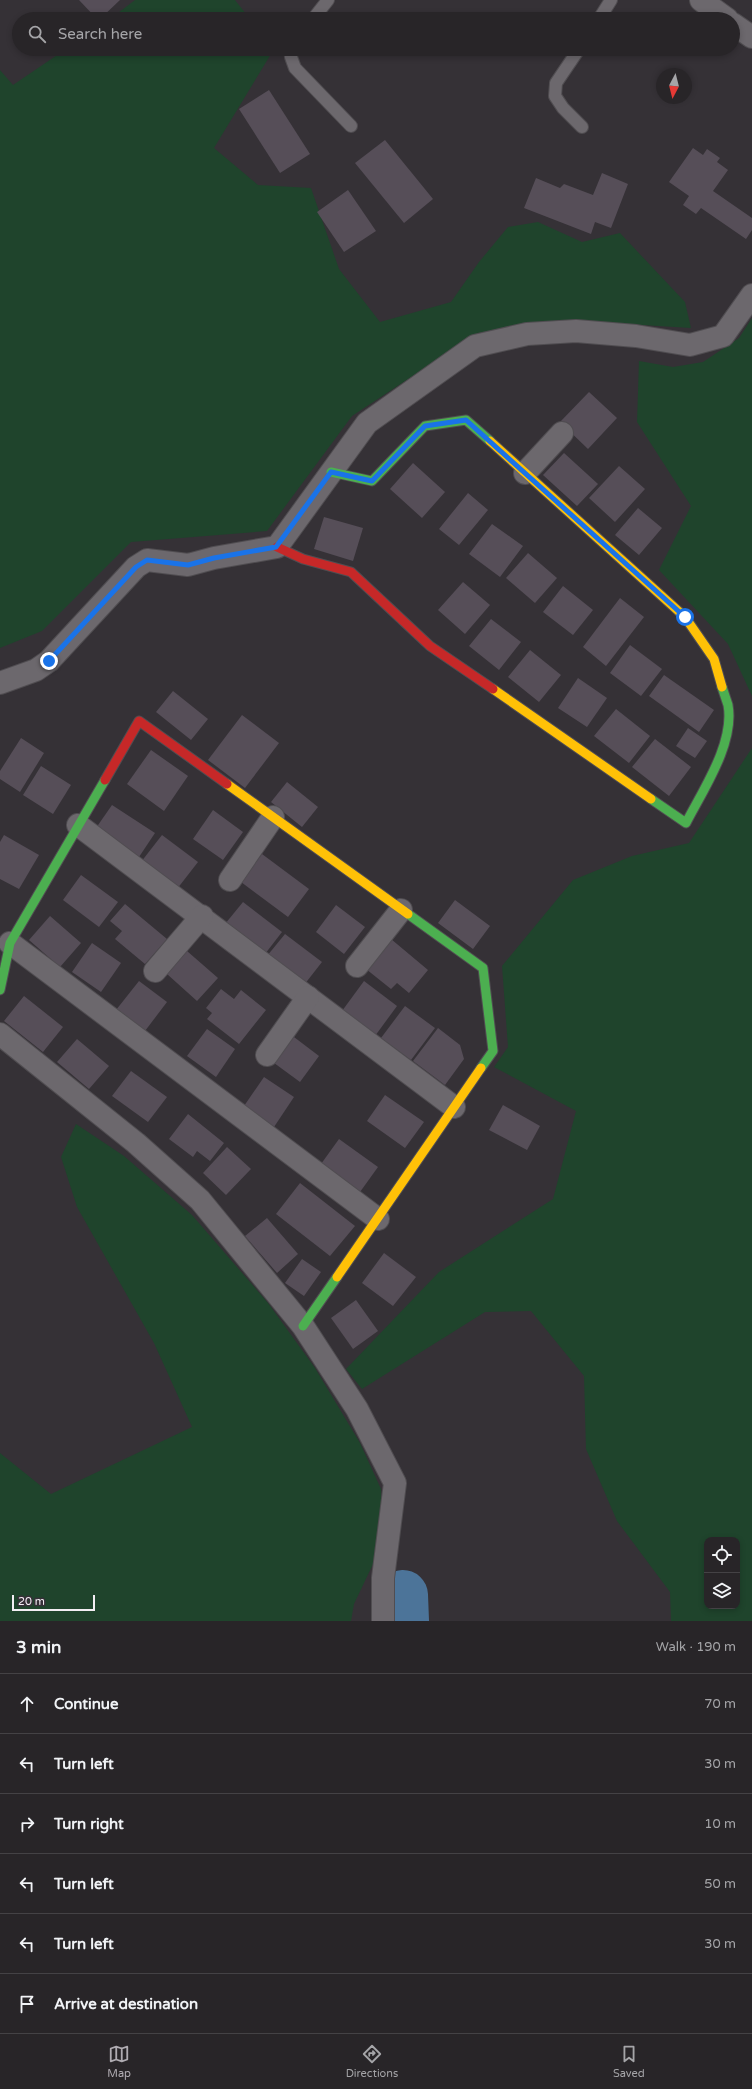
<!DOCTYPE html>
<meta charset="utf-8">
<style>
body{margin:0;font-family:"Varela Round",sans-serif;background:#343134;color:#f1f3f6}
.controls{position:absolute;right:12px;bottom:12px;display:grid;overflow:hidden;border-radius:8px;box-shadow:0 2px 6px #0003}
.controls button{width:36px;height:36px;display:grid;place-items:center;padding:0;border:0;border-bottom:1px solid #444245;background:#282528;color:#f1f3f6;font:20px sans-serif}
.compass{position:absolute;left:656px;top:68px;width:36px;height:36px;border-radius:50%;background:#282528;box-shadow:0 2px 6px #0003;rotate:187deg}
.scale{position:absolute;left:12px;bottom:10px;width:83px;box-sizing:border-box;padding-left:4px;border:2px solid #f3eff4;border-top:0;font-size:11px;line-height:14px;white-space:nowrap;color:#f3eff4;-webkit-text-stroke:3px #362f38;paint-order:stroke}
.stop{position:absolute;width:12px;height:12px;margin:-9px;border:3px solid #1a73e8;border-radius:50%;background:#fff}
.stop.end{background:#1a73e8;border-color:#fff;box-shadow:0 1px 4px #0008}
.list{margin:0;padding:0;list-style:none}
h2{display:flex;justify-content:space-between;align-items:center;height:52px;margin:0;padding:0 16px;font-size:17px}
h2 small{font-size:13px;font-weight:400;color:#a5a5a8}
.list li{display:grid;grid-template-columns:26px 1fr auto;gap:12px;align-items:center;box-sizing:border-box;height:60px;padding:0 16px;border-top:1px solid #444245}
.list b{display:block;font-size:15px;white-space:nowrap}
.list em{font-size:13px;font-style:normal;color:#a5a5a8}
.icon{flex:none;width:22px;height:22px;fill:none;stroke:currentColor;stroke-width:2;stroke-linecap:round;stroke-linejoin:round}
.map{position:relative;flex:none;width:752px;height:1621px;overflow:hidden}
.search{position:absolute;background:#282528;box-shadow:0 2px 6px #0003;left:12px;right:12px;top:12px;height:44px;display:flex;align-items:center;gap:10px;box-sizing:border-box;padding:0 14px;border-radius:22px;color:#a5a5a8;font-size:15px}
.sheet{height:412px;background:#282528}
nav{display:flex;justify-content:space-around;align-items:center;box-sizing:border-box;height:56px;border-top:1px solid #444245;background:#282528;font-size:11px;color:#a5a5a8}
nav a{display:grid;justify-items:center;gap:2px}
nav .on{color:#b0acb2}
.map>svg:first-child{display:block}
.green{fill:#1f442c;fill-rule:evenodd}
.lines{fill:none;stroke-linecap:round;stroke-linejoin:round}
.river{stroke:#4c7499;stroke-width:50}
.building{fill:#564e58}
.lane-casing{stroke:#504d51;stroke-width:14}
.street-casing{stroke:#504d51;stroke-width:24}
.fast-casing{stroke:#504d51;stroke-width:11}
.slow-casing{stroke:#504d51;stroke-width:11}
.jam-casing{stroke:#504d51;stroke-width:11}
.lane{stroke:#6c686d;stroke-width:12}
.street{stroke:#6c686d;stroke-width:22}
.fast{stroke:#4caf50;stroke-width:9}
.slow{stroke:#ffc107;stroke-width:9}
.jam{stroke:#c62828;stroke-width:9}
.route{stroke:#1a73e8;stroke-width:5}
</style>
<div class="map">
<svg width="752" height="1621" viewBox="0 0 752 1621">
<rect width="100%" height="100%" fill="#353136"/>
<g class="green">
<polygon points="135,0 235,0 250,19 110,19"/>
<polygon points="66,49 274,49 214,148 258,185 311,188 339,269 380,322 451,302 479,262 508,227 538,222 582,242 620,233 685,302 691,328 560,320 478,333 352,416 267,531 131,542 42,631 0,648 0,70 13,85"/>
<polygon points="752,318 752,696 728,644 659,570 691,506 637,422 639,361 673,367 703,362 739,338"/>
<path d="M 752,748 L 752,1621 L 671,1621 L 670,1592 L 617,1521 L 586,1449 L 584,1376 L 531,1311 L 485,1312 L 362,1389 L 346,1369 L 439,1272 L 553,1199 L 576,1111 L 494,1067 L 508,1047 L 502,966 L 573,880 L 632,856 L 689,843 ZM 707,1540 L 737,1540 L 737,1606 L 707,1606 Z"/>
<polygon points="76,1124 124,1156 192,1215 268,1303 315,1368 360,1443 381,1489 384,1541 354,1604 351,1621 0,1621 0,1453 51,1494 192,1427 154,1343 77,1207 61,1157"/>
</g>
<g class="lines">
<polyline class="river" points="403,1595 404,1621"/>
</g>
<g class="building">
<polygon points="79,0 120,0 100,19 97,19"/>
<polygon points="58,12 63,19 49,19"/>
<polygon points="35,49 55,49 49,54"/>
<polygon points="269,90 310,154 280,173 239,109"/>
<polygon points="385,140 433,199 404,223 355,163"/>
<polygon points="693,148 703,155 707,149 720,158 717,162 728,170 713,191 752,218 752,230 746,239 701,208 696,214 683,205 689,196 669,182"/>
<polygon points="602,173 628,184 611,228 595,222 591,234 524,208 536,178 560,188 564,184 593,195"/>
<polygon points="348,190 376,231 344,252 317,212"/>
<polygon points="589,392 617,418 588,449 560,422"/>
<polygon points="564,453 598,484 577,506 543,475"/>
<polygon points="413,463 445,492 422,518 390,489"/>
<polygon points="619,466 645,489 615,522 589,498"/>
<polygon points="468,493 488,510 459,545 439,529"/>
<polygon points="638,508 662,528 639,555 615,535"/>
<polygon points="324,517 363,528 353,561 314,549"/>
<polygon points="492,524 523,546 500,577 469,554"/>
<polygon points="528,553 557,578 535,603 506,578"/>
<polygon points="463,582 490,605 465,634 438,610"/>
<polygon points="563,586 593,610 573,635 543,612"/>
<polygon points="620,598 644,617 606,666 583,647"/>
<polygon points="491,619 521,642 499,670 469,646"/>
<polygon points="630,645 662,669 641,696 610,673"/>
<polygon points="530,650 561,675 539,702 508,677"/>
<polygon points="664,675 714,710 699,732 649,696"/>
<polygon points="578,678 607,698 587,727 558,708"/>
<polygon points="173,691 208,719 191,740 156,712"/>
<polygon points="616,709 650,736 629,763 594,736"/>
<polygon points="242,715 279,743 245,788 208,760"/>
<polygon points="688,728 707,741 695,758 676,746"/>
<polygon points="21,738 44,753 20,792 0,779 0,771"/>
<polygon points="655,739 691,767 669,796 632,767"/>
<polygon points="151,750 188,776 164,811 127,784"/>
<polygon points="41,766 71,785 53,814 23,795"/>
<polygon points="287,782 318,807 302,827 271,802"/>
<polygon points="112,805 155,833 139,857 96,828"/>
<polygon points="213,810 243,832 223,860 193,839"/>
<polygon points="4,835 39,855 19,889 0,879 0,842"/>
<polygon points="162,835 198,862 177,889 141,862"/>
<polygon points="262,854 309,889 288,917 241,882"/>
<polygon points="81,875 118,902 99,927 63,900"/>
<polygon points="455,900 490,926 473,949 438,923"/>
<polygon points="243,902 282,932 265,954 225,924"/>
<polygon points="125,904 167,939 145,964 115,939 122,931 110,921"/>
<polygon points="336,905 365,927 344,954 316,932"/>
<polygon points="50,916 81,943 60,967 29,940"/>
<polygon points="285,934 322,962 304,985 267,956"/>
<polygon points="391,939 428,970 409,993 397,983 391,989 366,969"/>
<polygon points="92,943 121,963 101,992 72,972"/>
<polygon points="187,951 218,978 197,1001 167,974"/>
<polygon points="139,981 167,1002 145,1031 116,1010"/>
<polygon points="364,981 397,1006 375,1036 342,1011"/>
<polygon points="221,989 234,999 241,990 266,1010 239,1044 207,1019 212,1013 206,1008"/>
<polygon points="24,996 63,1027 43,1052 4,1021"/>
<polygon points="405,1006 435,1028 411,1060 381,1038"/>
<polygon points="438,1028 460,1045 464,1059 445,1085 413,1061"/>
<polygon points="207,1029 235,1049 216,1077 187,1056"/>
<polygon points="290,1034 319,1056 300,1082 270,1060"/>
<polygon points="77,1039 109,1066 89,1089 57,1062"/>
<polygon points="131,1071 167,1097 148,1122 112,1096"/>
<polygon points="264,1077 294,1097 274,1127 244,1106"/>
<polygon points="385,1095 424,1122 405,1148 367,1121"/>
<polygon points="503,1105 540,1126 527,1150 489,1130"/>
<polygon points="188,1114 224,1143 210,1161 197,1151 193,1157 169,1139"/>
<polygon points="339,1139 378,1167 360,1192 321,1164"/>
<polygon points="227,1147 251,1169 226,1195 203,1173"/>
<polygon points="300,1183 355,1226 330,1256 276,1214"/>
<polygon points="267,1218 298,1254 277,1273 245,1236"/>
<polygon points="384,1253 416,1277 393,1306 362,1283"/>
<polygon points="302,1259 321,1272 304,1296 285,1283"/>
<polygon points="356,1300 378,1331 353,1349 331,1318"/>
</g>
<g class="lines">
<g class="lane-casing">
<g id="lane">
<polyline points="313,19 328,0"/>
<polyline points="599,19 611,0"/>
<polyline points="290,49 291,57 295,68 351,126"/>
<polyline points="579,49 556,83 555,96 563,108 582,127"/>
</g>
</g>
<g class="street-casing">
<g id="street">
<polyline points="701,0 727,19"/>
<polyline points="733,24 752,37"/>
<polyline points="525,473 562,433"/>
<polyline points="0,683 36,670 49,661 136,567 147,560 188,565 214,558 277,547 367,423 475,346 527,334 576,331 636,336 690,345 723,336 752,295"/>
<polyline points="78,825 454,1107"/>
<polyline points="230,880 273,817"/>
<polyline points="10,943 378,1219"/>
<polyline points="357,966 401,910"/>
<polyline points="155,971 202,916"/>
<polyline points="0,1034 136,1143 200,1200 303,1326 357,1409 395,1483 383,1578 383,1621"/>
<polyline points="267,1055 308,997"/>
</g>
</g>
<g class="fast-casing">
<g id="fast">
<polyline points="331,472 372,481 425,426 466,420 490,441"/>
<path d="M 651,799 L 686,823 C 703,790 735,743 728,705 C 726,699 724,693 722,687"/>
<polyline points="408,914 483,968 493,1051 481,1068"/>
<polyline points="0,990 10,943 105,780"/>
<polyline points="303,1326 337,1277"/>
</g>
</g>
<g class="slow-casing">
<g id="slow">
<polyline points="490,441 685,617 714,659 722,687"/>
<polyline points="493,689 651,799"/>
<polyline points="227,784 408,914"/>
<polyline points="337,1277 481,1068"/>
</g>
</g>
<g class="jam-casing">
<g id="jam">
<polyline points="277,547 303,559 351,572 430,646 493,689"/>
<polyline points="105,780 139,721 227,784"/>
</g>
</g>
<use href="#lane" class="lane"/>
<use href="#street" class="street"/>
<use href="#fast" class="fast"/>
<use href="#slow" class="slow"/>
<use href="#jam" class="jam"/>
</g>
<g class="lines">
<polyline class="route" points="49,661 136,567 147,560 188,565 214,558 276,547 331,472 372,481 425,426 466,420 685,617"/>
</g>
</svg>
<div class="controls">
<button><svg class="icon" aria-label="locate" viewBox="0 0 24 24"><circle cx="12" cy="12" r="6"/><path d="M12 2v4M12 18v4M2 12h4M18 12h4"/></svg></button>
<button><svg class="icon" aria-label="layers" viewBox="0 0 24 24"><path d="M12 4l9 5-9 5-9-5zM3 14l9 5 9-5"/></svg></button>
</div>
<svg class="compass" viewBox="-18 -18 36 36"><path d="M0-13l5 13h-10z" fill="#e53935"/><path d="M0 13l5-13h-10z" fill="#a5a5a8"/></svg>
<div class="scale">20 m</div>
<div class="stop" style="left:685px;top:617px"></div>
<div class="stop end" style="left:49px;top:661px"></div>
<div class="search"><svg class="icon" aria-label="search" viewBox="0 0 24 24"><circle cx="10" cy="10" r="6"/><path d="M15 15l6 6"/></svg>Search here</div>
</div>
<section class="sheet">
<h2>3 min<small>Walk · 190 m</small></h2>
<ul class="list">
<li><svg class="icon" aria-label="ahead" viewBox="0 0 24 24"><path d="M12 20V5M6 11l6-6 6 6"/></svg><div><b>Continue</b></div><em>70 m</em></li>
<li><svg class="icon" aria-label="left" viewBox="0 0 24 24"><path d="M17 20v-9H6M10 6l-5 5 5 5"/></svg><div><b>Turn left</b></div><em>30 m</em></li>
<li><svg class="icon" aria-label="right" viewBox="0 0 24 24"><path d="M7 20v-9h11M14 6l5 5-5 5"/></svg><div><b>Turn right</b></div><em>10 m</em></li>
<li><svg class="icon" aria-label="left" viewBox="0 0 24 24"><path d="M17 20v-9H6M10 6l-5 5 5 5"/></svg><div><b>Turn left</b></div><em>50 m</em></li>
<li><svg class="icon" aria-label="left" viewBox="0 0 24 24"><path d="M17 20v-9H6M10 6l-5 5 5 5"/></svg><div><b>Turn left</b></div><em>30 m</em></li>
<li><svg class="icon" aria-label="arrive" viewBox="0 0 24 24"><path d="M6 21V4h12l-3 4 3 4H6"/></svg><div><b>Arrive at destination</b></div></li>
</ul>
</section>
<nav>
<a class="on"><svg class="icon" aria-label="map" viewBox="0 0 24 24"><path d="M3 6l6-2 6 2 6-2v14l-6 2-6-2-6 2zM9 4v14M15 6v14"/></svg>Map</a>
<a><svg class="icon" aria-label="directions" viewBox="0 0 24 24"><path d="M12 3l9 9-9 9-9-9zM9 14v-3h6M13 9l2 2-2 2"/></svg>Directions</a>
<a><svg class="icon" aria-label="saved" viewBox="0 0 24 24"><path d="M7 4h10v16l-5-4-5 4z"/></svg>Saved</a>
</nav>
